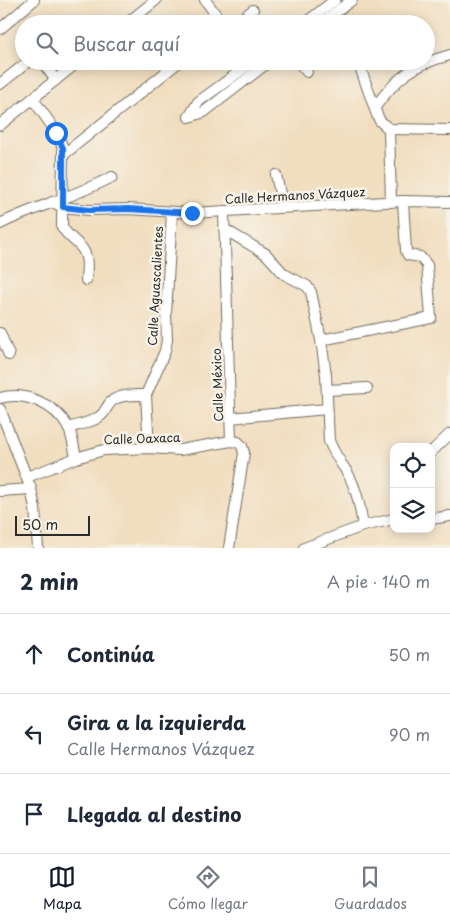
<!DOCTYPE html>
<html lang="es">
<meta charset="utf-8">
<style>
body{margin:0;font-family:"Playpen Sans",sans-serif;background:#f2f2f3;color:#1f2937}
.controls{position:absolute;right:15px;bottom:15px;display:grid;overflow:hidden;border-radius:10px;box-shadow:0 2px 12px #0003}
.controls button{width:45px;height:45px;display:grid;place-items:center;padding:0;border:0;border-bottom:1px solid #e0e1e3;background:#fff;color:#1f2937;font:25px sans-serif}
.scale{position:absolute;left:15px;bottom:12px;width:75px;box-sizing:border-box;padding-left:5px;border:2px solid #2b2b2b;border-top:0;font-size:14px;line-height:18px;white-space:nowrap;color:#2b2b2b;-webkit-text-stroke:4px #f7f3e8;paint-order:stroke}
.stop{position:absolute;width:15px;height:15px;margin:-11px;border:4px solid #1a73e8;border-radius:50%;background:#fff}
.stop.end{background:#1a73e8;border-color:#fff;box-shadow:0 1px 5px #0008}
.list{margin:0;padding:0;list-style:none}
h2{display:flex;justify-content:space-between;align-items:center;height:65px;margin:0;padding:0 20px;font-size:21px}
h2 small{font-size:16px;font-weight:400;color:#747a83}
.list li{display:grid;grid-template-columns:32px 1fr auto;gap:15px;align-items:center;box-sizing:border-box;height:80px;padding:0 20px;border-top:1px solid #e0e1e3}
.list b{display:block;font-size:19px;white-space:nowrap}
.list p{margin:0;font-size:16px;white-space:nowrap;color:#747a83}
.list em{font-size:16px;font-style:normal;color:#747a83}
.icon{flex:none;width:28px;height:28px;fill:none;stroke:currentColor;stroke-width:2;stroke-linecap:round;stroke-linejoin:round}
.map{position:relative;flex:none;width:450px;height:548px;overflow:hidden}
.search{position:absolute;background:#fff;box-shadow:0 2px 12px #0003;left:15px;right:15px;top:15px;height:55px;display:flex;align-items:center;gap:12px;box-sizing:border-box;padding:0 18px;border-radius:28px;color:#747a83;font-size:19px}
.sheet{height:305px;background:#fff}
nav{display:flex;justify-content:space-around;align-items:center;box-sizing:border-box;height:70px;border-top:1px solid #e0e1e3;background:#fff;font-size:14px;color:#747a83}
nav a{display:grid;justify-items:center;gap:2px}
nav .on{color:#111827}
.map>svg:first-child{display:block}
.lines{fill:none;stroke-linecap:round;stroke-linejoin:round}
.street-casing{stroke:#706a5f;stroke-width:12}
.street{stroke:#fff;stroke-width:10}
.route{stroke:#1a73e8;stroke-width:6}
.labels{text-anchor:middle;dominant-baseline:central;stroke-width:5;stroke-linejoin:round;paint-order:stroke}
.street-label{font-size:12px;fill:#2b2b2b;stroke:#f7f3e8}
</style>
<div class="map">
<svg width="450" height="548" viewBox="0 0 450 548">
<rect width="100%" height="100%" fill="#f7f3e8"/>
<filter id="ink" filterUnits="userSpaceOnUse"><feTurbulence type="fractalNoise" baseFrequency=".02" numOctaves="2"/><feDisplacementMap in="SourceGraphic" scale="10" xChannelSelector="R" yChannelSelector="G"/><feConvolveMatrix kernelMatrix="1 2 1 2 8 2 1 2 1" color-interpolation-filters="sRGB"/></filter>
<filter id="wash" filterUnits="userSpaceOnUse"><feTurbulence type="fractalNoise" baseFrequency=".0096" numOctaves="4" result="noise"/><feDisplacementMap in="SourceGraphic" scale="20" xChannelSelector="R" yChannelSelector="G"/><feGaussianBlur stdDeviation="1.12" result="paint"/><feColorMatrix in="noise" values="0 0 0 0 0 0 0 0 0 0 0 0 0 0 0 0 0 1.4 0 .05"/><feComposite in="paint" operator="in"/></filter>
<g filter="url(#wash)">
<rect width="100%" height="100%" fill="#f1debf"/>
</g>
<g filter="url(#ink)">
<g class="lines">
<g class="street-casing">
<g id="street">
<polyline points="205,0 223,24"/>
<polyline points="126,24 156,0"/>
<polyline points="235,24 253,10"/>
<polyline points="304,24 335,0"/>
<polyline points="320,24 352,0"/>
<polyline points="0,29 34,0"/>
<polyline points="41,61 56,80"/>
<polyline points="298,61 307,72"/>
<polyline points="360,67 377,115 380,121 389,129 391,202"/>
<polyline points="0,84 29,61"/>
<path d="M 33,99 L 57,133 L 63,148 L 62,227 C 67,235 73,239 79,245 C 89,254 87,267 86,280"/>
<path d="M 375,107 C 398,76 413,65 450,55"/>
<polyline points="189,117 204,112 270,61"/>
<polyline points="189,117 198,102 254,61"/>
<polyline points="0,125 79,61"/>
<polyline points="389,129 450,130"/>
<polyline points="63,155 180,61"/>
<polyline points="276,175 283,207"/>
<polyline points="52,202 63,207 89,210 128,209 192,213 403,201 450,202"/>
<polyline points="224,211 231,441"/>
<path d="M 0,224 C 37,206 76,196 112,177"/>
<path d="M 224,229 L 266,254 L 284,274 L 307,286 L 311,292 L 321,340 L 326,375 L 329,441 C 334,453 340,462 347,472 C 357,489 360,507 363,526"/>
<polyline points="0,333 9,355"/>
<polyline points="321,340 431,318 427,265 420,257 408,255 406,251 403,201"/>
<polyline points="327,390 367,388"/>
<path d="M 0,398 C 25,391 55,404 68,427 C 73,437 74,448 76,458"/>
<polyline points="0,409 31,489 35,508 38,548"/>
<polyline points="230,418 327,409"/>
<path d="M 68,428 C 78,425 90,423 99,417 C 106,413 106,406 111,402 C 119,394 135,395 146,395"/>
<polyline points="149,448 146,395 165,351 167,340 166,314 172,212"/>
<polyline points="431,452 450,434"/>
<polyline points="27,477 76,458 104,450 149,448 180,450 231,441 238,442 242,446 244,453 229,548"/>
<polyline points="0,491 31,489"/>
<polyline points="431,519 450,516"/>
<polyline points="304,548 363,526 394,519"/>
</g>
</g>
<use href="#street" class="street"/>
</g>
</g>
<g class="lines" filter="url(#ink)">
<polyline class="route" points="56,133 63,148 63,207 89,210 128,209 192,213"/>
</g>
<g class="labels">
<g class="street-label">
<text transform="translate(295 195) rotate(-3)">Calle Hermanos Vázquez</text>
<text transform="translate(155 286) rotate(-87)">Calle Aguascalientes</text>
<text transform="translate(217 385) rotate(-92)">Calle México</text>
<text transform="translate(142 438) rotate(-2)">Calle Oaxaca</text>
</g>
</g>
</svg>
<div class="controls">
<button><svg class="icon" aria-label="locate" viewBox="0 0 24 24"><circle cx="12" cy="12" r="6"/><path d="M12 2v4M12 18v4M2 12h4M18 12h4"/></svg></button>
<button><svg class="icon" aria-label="layers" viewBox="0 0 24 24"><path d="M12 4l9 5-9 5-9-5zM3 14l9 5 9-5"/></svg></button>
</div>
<div class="scale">50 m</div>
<div class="stop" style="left:56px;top:133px"></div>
<div class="stop end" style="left:192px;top:213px"></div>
<div class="search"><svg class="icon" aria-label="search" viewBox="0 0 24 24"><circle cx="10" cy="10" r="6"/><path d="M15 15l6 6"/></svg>Buscar aquí</div>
</div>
<section class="sheet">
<h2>2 min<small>A pie · 140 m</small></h2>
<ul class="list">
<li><svg class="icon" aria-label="ahead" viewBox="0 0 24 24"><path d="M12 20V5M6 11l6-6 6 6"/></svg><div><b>Continúa</b></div><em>50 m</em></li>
<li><svg class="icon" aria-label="left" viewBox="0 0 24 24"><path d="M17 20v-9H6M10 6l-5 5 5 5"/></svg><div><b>Gira a la izquierda</b><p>Calle Hermanos Vázquez</p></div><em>90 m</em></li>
<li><svg class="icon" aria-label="arrive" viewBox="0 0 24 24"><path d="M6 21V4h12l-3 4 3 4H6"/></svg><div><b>Llegada al destino</b></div></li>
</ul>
</section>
<nav>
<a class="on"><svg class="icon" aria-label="map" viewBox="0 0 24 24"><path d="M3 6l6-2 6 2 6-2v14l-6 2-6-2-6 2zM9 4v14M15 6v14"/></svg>Mapa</a>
<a><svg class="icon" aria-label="directions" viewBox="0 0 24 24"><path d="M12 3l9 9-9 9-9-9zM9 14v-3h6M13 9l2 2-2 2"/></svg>Cómo llegar</a>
<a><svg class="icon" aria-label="saved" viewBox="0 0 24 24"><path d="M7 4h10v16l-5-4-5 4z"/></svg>Guardados</a>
</nav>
